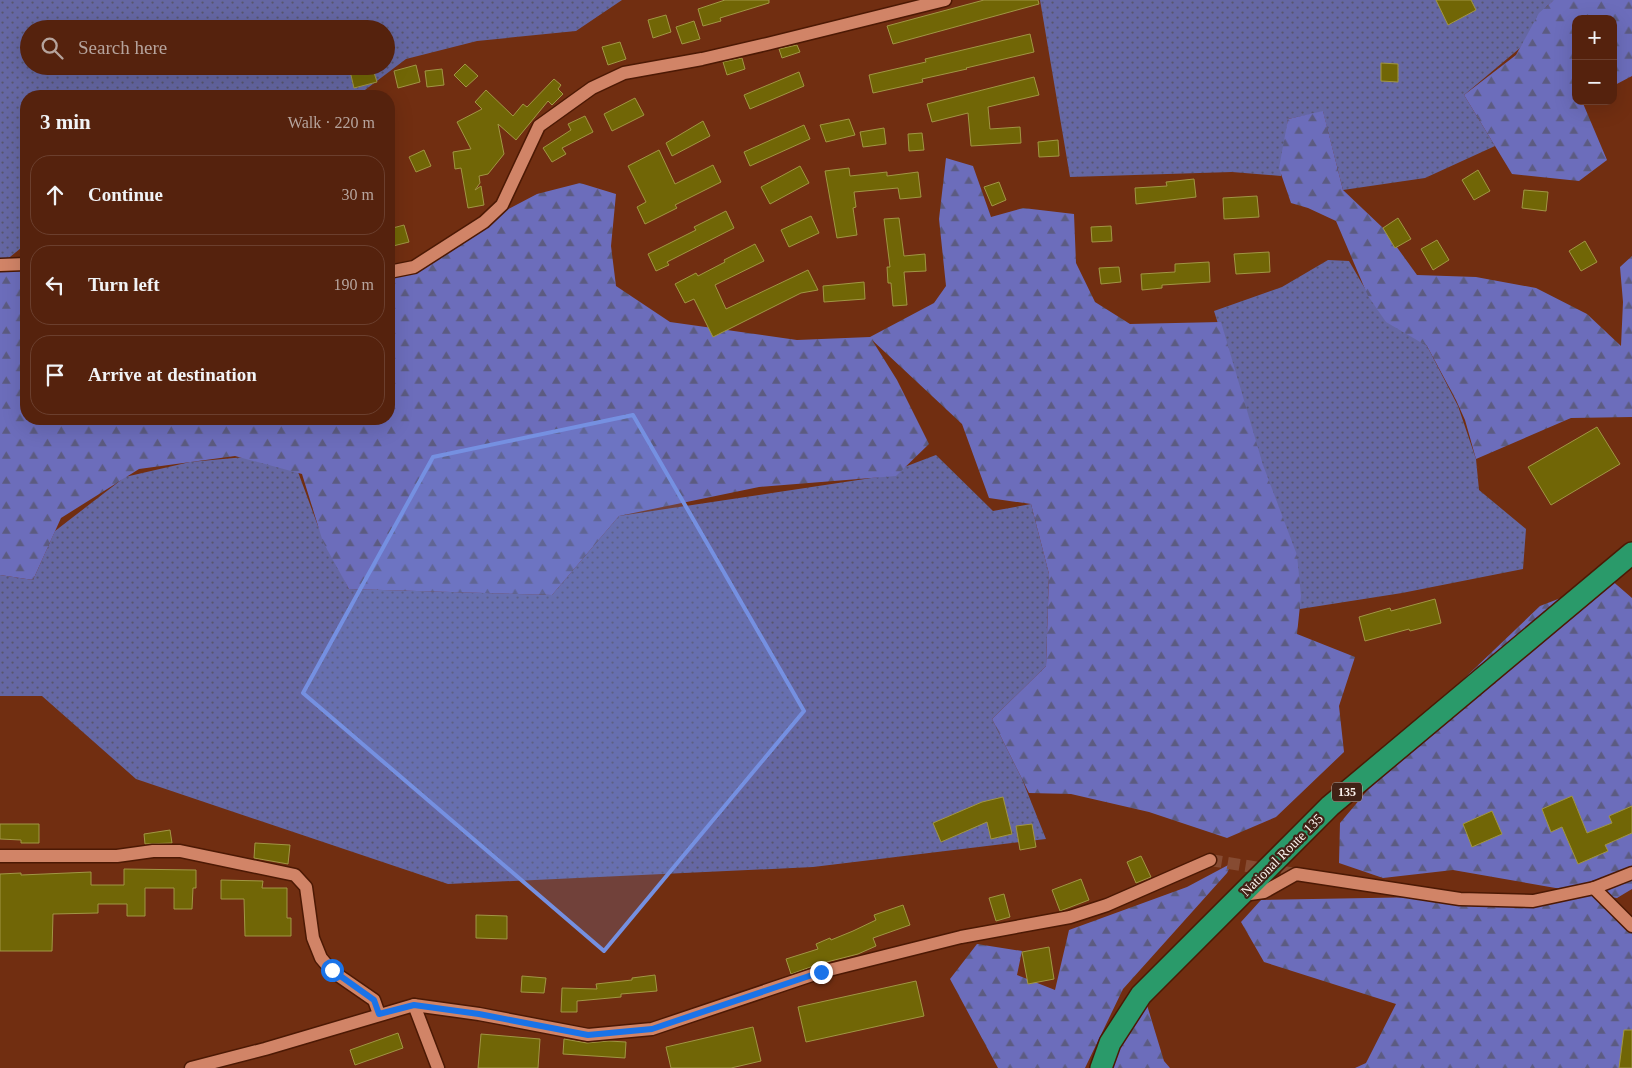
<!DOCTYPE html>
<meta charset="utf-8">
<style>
body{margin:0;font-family:"Times New Roman",serif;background:#5b2a16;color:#f1f3f6}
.controls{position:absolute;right:15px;top:15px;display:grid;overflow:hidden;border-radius:10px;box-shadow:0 5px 20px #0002}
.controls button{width:45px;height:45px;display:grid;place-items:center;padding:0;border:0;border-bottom:1px solid #6b3f2e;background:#55220d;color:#f1f3f6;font:25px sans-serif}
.stop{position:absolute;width:15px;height:15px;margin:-11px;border:4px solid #1a73e8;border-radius:50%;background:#fff}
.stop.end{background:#1a73e8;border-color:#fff;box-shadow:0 1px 5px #0008}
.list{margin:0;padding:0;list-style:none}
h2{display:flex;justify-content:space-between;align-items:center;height:65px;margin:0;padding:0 20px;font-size:21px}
h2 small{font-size:16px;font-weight:400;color:#b6a49d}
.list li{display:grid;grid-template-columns:32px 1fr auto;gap:15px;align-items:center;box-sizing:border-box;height:80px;margin:0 10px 10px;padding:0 10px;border:1px solid #6b3f2e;border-radius:20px}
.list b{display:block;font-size:19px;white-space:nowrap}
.list em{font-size:16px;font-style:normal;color:#b6a49d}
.icon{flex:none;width:28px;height:28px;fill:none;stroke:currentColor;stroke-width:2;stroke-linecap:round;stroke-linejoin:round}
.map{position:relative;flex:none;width:1632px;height:1068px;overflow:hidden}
.search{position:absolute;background:#55220d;box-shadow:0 5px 20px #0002;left:20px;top:20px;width:375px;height:55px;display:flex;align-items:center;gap:12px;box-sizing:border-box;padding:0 18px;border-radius:28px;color:#b6a49d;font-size:19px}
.panel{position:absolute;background:#55220d;box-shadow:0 5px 20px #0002;left:20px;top:90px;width:375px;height:335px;border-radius:20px}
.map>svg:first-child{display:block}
.grass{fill:url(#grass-dots);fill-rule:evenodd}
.forest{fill:url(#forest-firs)}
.building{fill:#716606;stroke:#a19644}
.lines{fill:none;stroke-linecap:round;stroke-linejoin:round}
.minor-tunnel{stroke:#864b32;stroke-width:12;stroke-dasharray:12 6;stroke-linecap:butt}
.minor-casing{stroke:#4c1904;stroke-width:15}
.trunk-casing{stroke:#4c1904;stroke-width:24}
.minor{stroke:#d18467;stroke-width:12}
.trunk{stroke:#2a9a6a;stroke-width:21}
.route{stroke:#1a73e8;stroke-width:6}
.marked{fill:#7590e1;fill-opacity:0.2;stroke:#7590e1;stroke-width:4;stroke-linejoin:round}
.labels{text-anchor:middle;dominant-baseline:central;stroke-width:4.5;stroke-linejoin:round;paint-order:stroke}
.shield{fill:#412216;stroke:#c2b4ad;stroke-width:1}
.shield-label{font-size:12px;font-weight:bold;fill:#faf2ee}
.street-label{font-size:14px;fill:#faf2ee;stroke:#412216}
</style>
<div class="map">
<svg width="1632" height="1068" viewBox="0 0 1632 1068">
<defs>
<pattern id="grass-dots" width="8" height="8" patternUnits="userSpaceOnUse" patternTransform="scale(1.25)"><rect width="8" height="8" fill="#6567a3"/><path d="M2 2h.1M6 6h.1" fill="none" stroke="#575670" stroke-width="1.8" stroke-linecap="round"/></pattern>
<pattern id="forest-firs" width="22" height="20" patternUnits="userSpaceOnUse" patternTransform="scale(1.25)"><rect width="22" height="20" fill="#6c6dbb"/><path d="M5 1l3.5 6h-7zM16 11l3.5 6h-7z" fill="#5c5b81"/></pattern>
</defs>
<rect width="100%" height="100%" fill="#712e11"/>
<g class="grass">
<path d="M 0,0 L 622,0 L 576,31 L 477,41 L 406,59 L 357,96 L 26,96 L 26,244 L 0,265 ZM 29,29 L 386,29 L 386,66 L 29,66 Z"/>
<polygon points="1040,0 1555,0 1547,6 1520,48 1464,95 1495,146 1425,178 1343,190 1323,112 1288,119 1281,176 1232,172 1070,177"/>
<polygon points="1328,260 1349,261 1374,304 1427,346 1458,406 1476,459 1479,490 1526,529 1523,569 1402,593 1300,609 1290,553 1214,311 1282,287"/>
<polygon points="291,453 318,526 349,589 552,595 619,516 878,477 936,455 993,511 1031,504 1049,574 1046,666 992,719 1022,779 1046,839 813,867 448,884 136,779 42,696 0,696 0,575 33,580 55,531 125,477 190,462"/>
</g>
<g class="forest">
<polygon points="1554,0 1632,0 1632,76 1613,86 1613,19 1576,19 1576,101 1582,101 1607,160 1579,181 1512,174 1464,95 1516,55 1539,13"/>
<polygon points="1323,111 1343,190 1383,228 1417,275 1476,277 1536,288 1587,314 1621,346 1623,302 1620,267 1632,256 1632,417 1571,418 1476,459 1465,420 1456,400 1427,346 1386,322 1368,296 1336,221 1308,208 1291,203 1279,168 1288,119"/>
<polygon points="946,158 973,166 991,217 1023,208 1074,214 1076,263 1095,302 1130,324 1221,322 1263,465 1297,555 1301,596 1297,634 1355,657 1339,706 1344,752 1276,817 1227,838 1149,812 1071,794 1029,793 992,719 1046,666 1049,574 1031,504 989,498 962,424 872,340 897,380 929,444 896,476 759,487 619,516 552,595 349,589 323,542 302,474 235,456 139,469 61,518 33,580 0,575 0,269 26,264 26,419 389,419 389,271 445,247 484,222 537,194 580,183 616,194 611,246 616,286 670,322 797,340 870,337 934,303 946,286 939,219"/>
<polygon points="1610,579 1632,598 1632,889 1617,898 1603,896 1632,923 1632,1068 1355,1068 1366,1063 1396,1004 1264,962 1241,922 1261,900 1590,894 1453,870 1383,878 1339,863 1340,823 1450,692 1540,606"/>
<polygon points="1232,863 1227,873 1123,989 1085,1068 998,1068 950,979 977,944 1022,951 1017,975 1055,990 1069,930 1187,887"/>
<polygon points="1147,1005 1164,1061 1170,1068 1108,1068 1127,1016"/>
</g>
<g class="building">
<polygon points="725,0 769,0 769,3 720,18 721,21 703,26 698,9"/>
<polygon points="984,0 1038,0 1039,4 893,44 887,26"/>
<polygon points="1436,0 1471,0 1476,10 1448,25"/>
<polygon points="666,15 671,32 653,38 648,20"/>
<polygon points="694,21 700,39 682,44 676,27"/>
<polygon points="1030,34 1034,52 966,68 967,69 922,79 923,82 873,93 869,75 926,62 925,59"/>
<polygon points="620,42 626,59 608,65 602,47"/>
<polygon points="797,45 800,52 782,58 779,49"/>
<polygon points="742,58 745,69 727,75 723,62"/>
<polygon points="1381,63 1398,64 1398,82 1381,81"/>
<polygon points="465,64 478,76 466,87 454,75"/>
<polygon points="416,65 420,82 398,88 394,71"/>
<polygon points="369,66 372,66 377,82 354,88 350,71"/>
<polygon points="442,69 444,85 427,87 425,71"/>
<polygon points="799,72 804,86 750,109 744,95"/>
<polygon points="1034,77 1039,95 988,107 990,129 1020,127 1021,143 971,146 968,113 932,122 927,104"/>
<polygon points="554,79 561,85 558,89 563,94 552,105 548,101 516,140 498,124 504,154 488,174 479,176 480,183 475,190 481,186 484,205 468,208 461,168 455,169 453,152 471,149 457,122 482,109 475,102 486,90 513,116 523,104 527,107"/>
<polygon points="635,98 644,115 612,131 604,114"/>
<polygon points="585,116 593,132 562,148 566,154 552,162 543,148 571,130 568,124"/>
<polygon points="849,119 855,135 826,142 820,125"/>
<polygon points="703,121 710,136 672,156 666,143"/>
<polygon points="804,125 810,139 750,166 744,152"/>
<polygon points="884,128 886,144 863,147 860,132"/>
<polygon points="922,133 924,150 909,151 908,134"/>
<polygon points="1058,140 1059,156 1039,157 1038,142"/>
<polygon points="424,150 431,166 416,172 409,157"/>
<polygon points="659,150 675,184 713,165 721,182 675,205 677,208 645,224 637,207 646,202 628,166"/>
<polygon points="800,166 809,183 770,204 761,187"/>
<polygon points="849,168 850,176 887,172 887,176 918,172 921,197 900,199 898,188 854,192 856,207 853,208 857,235 837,238 825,171"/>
<polygon points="1478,170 1490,191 1474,200 1462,180"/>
<polygon points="1194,179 1196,197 1136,204 1135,188 1167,186 1166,182"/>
<polygon points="999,182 1006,200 992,206 984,187"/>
<polygon points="1524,190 1548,192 1546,211 1522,208"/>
<polygon points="1257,196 1259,217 1224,219 1223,198"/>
<polygon points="726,211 734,228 667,262 669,265 656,271 648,254 696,230 694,227"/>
<polygon points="811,216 819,233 789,247 781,230"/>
<polygon points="899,218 904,256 925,254 926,271 904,272 907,305 893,306 891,283 888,283 887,267 890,267 884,219"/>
<polygon points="1398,218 1411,239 1395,248 1383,228"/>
<polygon points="404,225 409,242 389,247 389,229"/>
<polygon points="1111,226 1112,241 1092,242 1091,227"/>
<polygon points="1437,240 1449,260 1433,270 1421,249"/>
<polygon points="1585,241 1597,262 1581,271 1569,251"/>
<polygon points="755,244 764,261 715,285 726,309 808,270 818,290 801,293 713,337 694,299 685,303 675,284 696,273 698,276 725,262 724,260"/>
<polygon points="1269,252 1270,272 1236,274 1234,254"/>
<polygon points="1209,262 1210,282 1162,285 1162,288 1142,290 1141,274 1175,272 1175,264"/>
<polygon points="1119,267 1121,282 1101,284 1099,268"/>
<polygon points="864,282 865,299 824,302 823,286"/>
<polygon points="1597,427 1620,464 1551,505 1528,467"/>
<polygon points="1435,599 1441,623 1410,631 1409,629 1365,641 1359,617 1390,608 1391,611"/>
<polygon points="1572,796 1587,833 1612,823 1609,816 1632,806 1632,833 1605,845 1608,851 1578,864 1562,827 1551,832 1542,809"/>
<polygon points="1003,797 1012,834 991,839 987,822 941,842 933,823 982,802"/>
<polygon points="1492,811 1502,834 1472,847 1463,824"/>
<polygon points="0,824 39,824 39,843 21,843 21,840 0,839"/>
<polygon points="1032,824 1036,847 1020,850 1016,826"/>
<polygon points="170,830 172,843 145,844 144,834"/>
<polygon points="255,843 290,845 288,864 254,858"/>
<polygon points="1141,856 1151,877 1136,883 1127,862"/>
<polygon points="124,869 196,870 196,888 193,888 192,909 174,909 174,888 145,888 145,916 127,916 127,904 98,904 98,913 53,914 52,951 0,951 0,874 21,873 21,875 91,872 91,885 124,885"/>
<polygon points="1081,879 1089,900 1060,911 1052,890"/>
<polygon points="221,880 263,881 262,888 287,888 287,918 291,918 291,936 245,936 244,899 221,899"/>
<polygon points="1004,894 1010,917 996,921 989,898"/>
<polygon points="903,905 910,925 873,938 876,946 858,954 819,964 791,974 786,959 818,949 816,944 830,938 831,940 853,931 876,920 874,915"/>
<polygon points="476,915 507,916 507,939 476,938"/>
<polygon points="1049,947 1054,979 1028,984 1022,952"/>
<polygon points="655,975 657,991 621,994 621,997 577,1001 577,1012 561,1012 562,988 597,989 596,984 632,980 632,978"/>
<polygon points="522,976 546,978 544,993 521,992"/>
<polygon points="916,981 924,1016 806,1042 798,1007"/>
<polygon points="753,1027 761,1061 731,1068 671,1068 666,1047"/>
<polygon points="1624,1030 1632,1030 1632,1068 1619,1068"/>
<polygon points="398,1033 403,1048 355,1065 350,1050"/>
<polygon points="481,1034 540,1039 538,1068 478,1068"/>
<polygon points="564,1039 587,1043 609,1041 626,1042 625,1058 563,1054"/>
</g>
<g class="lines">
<polyline class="minor-tunnel" points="1210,860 1296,874"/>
<g class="minor-casing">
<g id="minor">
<polyline points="0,265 26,264"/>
<polyline points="389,272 414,267 484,222 502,205 539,126 592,88 624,73 702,59 767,44 945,0"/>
<polyline points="0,856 117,856 153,851 180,851 295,875 306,887 313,938 321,958 332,971 374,1000 379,1014"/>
<polyline points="1594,888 1632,926"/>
<polyline points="1243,895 1264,892 1296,874 1460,899 1533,901 1594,888 1632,873"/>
<polyline points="414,1005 438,1068"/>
<polyline points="191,1068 265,1049 414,1005 479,1014 588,1035 652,1029 821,972 961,937 1070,917 1107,905 1210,860"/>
</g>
</g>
<g class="trunk-casing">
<polyline id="trunk" points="1101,1068 1110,1043 1141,995 1330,806 1632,553"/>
</g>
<use href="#minor" class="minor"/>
<use href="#trunk" class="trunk"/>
</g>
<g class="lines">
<polyline class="route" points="332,970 374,1000 379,1014 414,1005 479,1014 588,1035 652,1029 821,972"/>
</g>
<path class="marked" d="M 633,415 L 804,711 L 604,951 L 303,693 L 433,457 Z"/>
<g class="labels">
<rect class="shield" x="1332" y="782.5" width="30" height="19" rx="4"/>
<g class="shield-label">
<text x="1347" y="792">135</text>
</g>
<g class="street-label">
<text transform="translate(1282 855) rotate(-45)">National Route 135</text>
</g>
</g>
</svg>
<div class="controls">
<button>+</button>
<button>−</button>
</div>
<div class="stop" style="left:332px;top:970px"></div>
<div class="stop end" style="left:821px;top:972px"></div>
<div class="search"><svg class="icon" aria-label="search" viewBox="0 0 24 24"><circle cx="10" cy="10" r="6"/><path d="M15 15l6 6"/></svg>Search here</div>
<section class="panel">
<h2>3 min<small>Walk · 220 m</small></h2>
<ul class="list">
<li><svg class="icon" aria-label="ahead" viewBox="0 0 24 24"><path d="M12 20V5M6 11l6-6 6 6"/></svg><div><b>Continue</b></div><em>30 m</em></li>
<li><svg class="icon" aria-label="left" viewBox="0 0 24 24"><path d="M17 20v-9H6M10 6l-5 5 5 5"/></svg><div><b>Turn left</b></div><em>190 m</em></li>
<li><svg class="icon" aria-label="arrive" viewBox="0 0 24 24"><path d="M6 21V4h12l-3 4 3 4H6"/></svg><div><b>Arrive at destination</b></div></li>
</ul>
</section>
</div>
